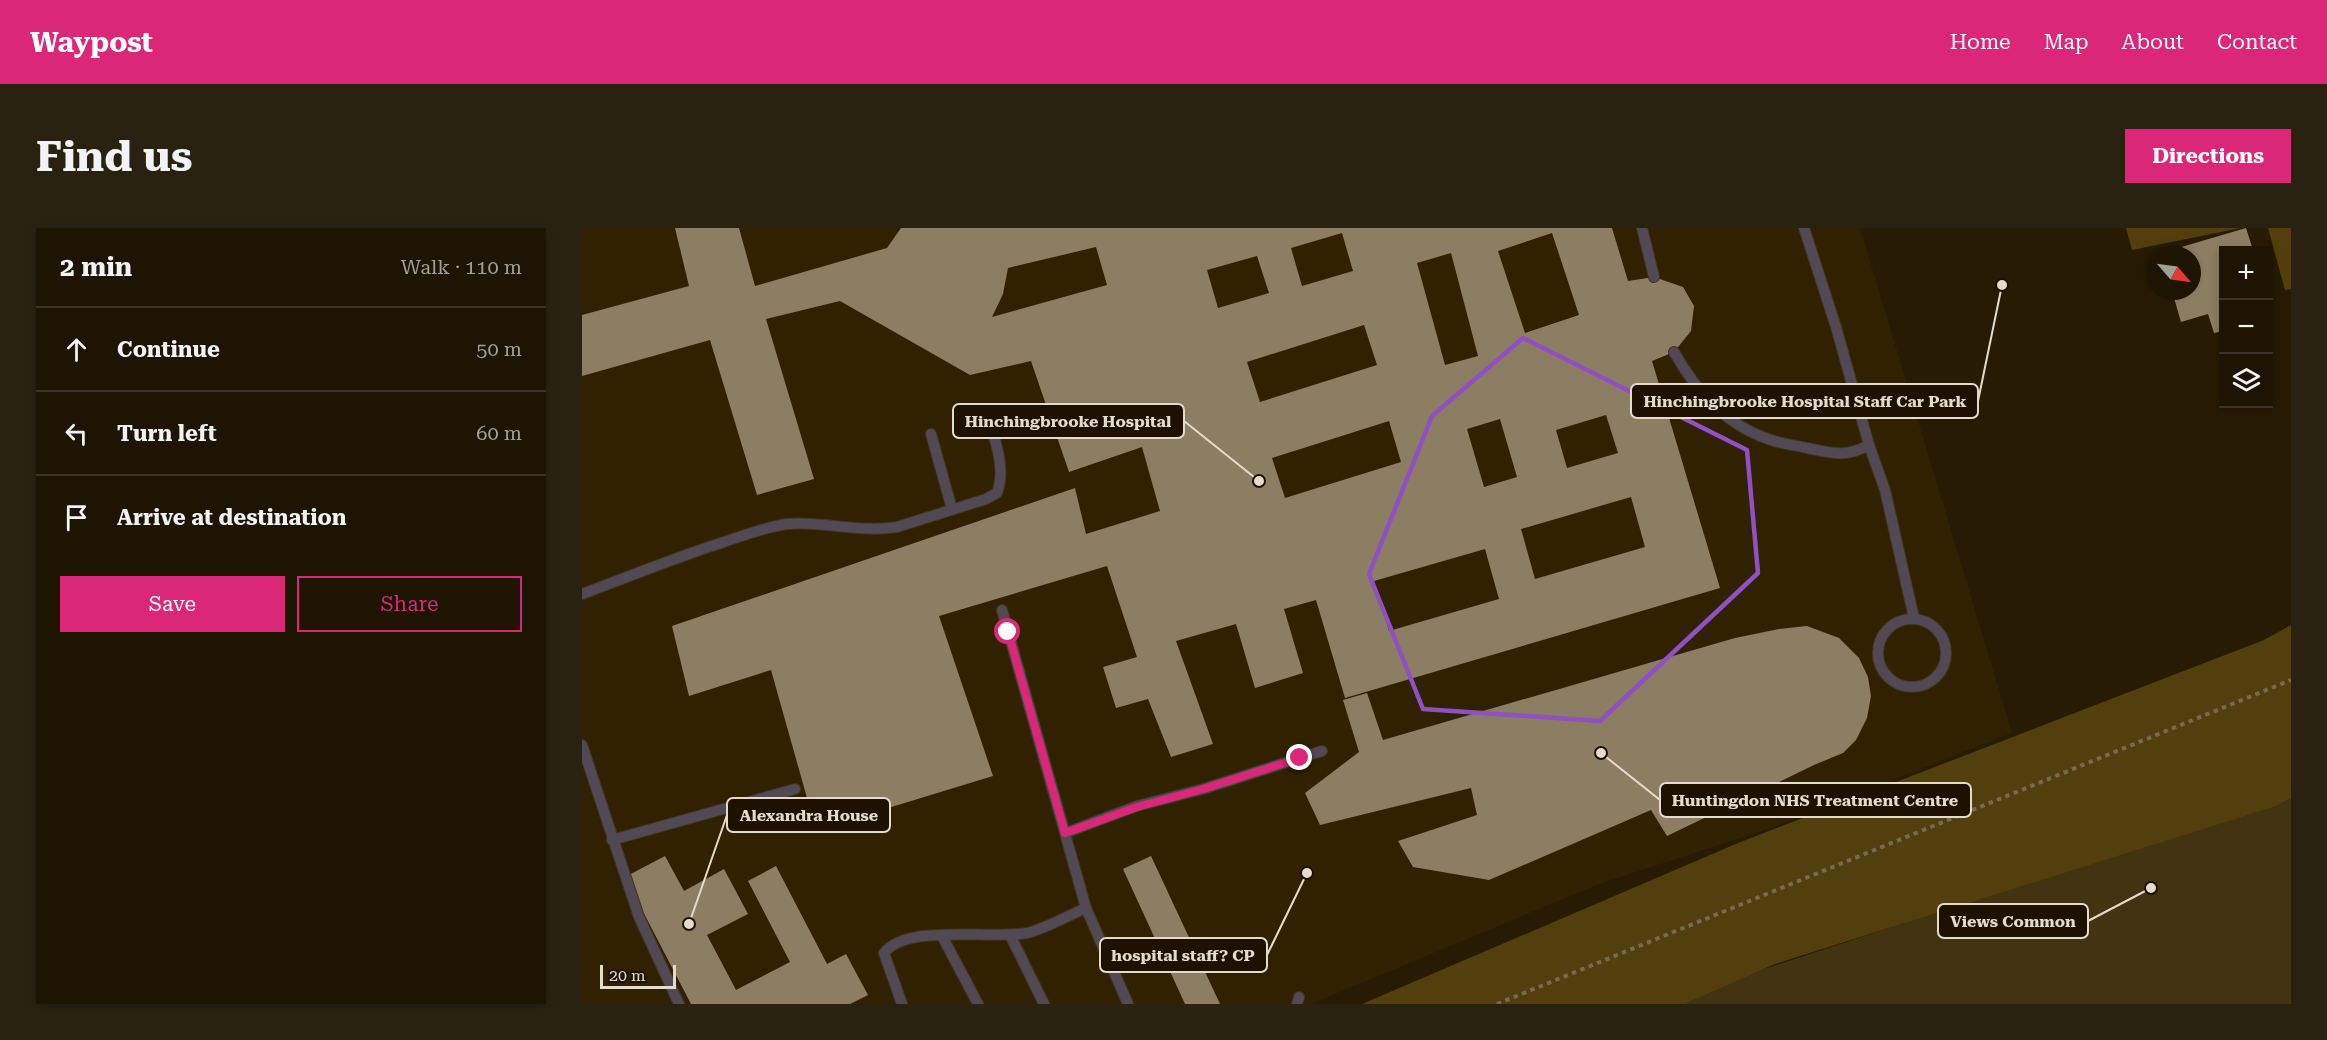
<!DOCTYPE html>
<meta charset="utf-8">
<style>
body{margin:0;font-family:"Roboto Serif",serif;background:#2a2211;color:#f1f3f6}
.controls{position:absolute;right:18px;top:18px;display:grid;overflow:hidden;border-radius:0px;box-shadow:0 3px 9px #0003}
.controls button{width:54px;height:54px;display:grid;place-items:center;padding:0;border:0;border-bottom:2px solid #3b3424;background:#1d1502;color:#f1f3f6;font:30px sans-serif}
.compass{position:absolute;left:1565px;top:18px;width:54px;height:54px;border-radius:50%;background:#1d1502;box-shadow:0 3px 9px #0003;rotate:118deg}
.scale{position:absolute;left:18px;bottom:15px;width:76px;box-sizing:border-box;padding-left:6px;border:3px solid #e3dccd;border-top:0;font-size:16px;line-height:21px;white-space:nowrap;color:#e3dccd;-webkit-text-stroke:4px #1d1200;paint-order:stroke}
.stop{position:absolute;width:18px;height:18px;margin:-14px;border:4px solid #db2777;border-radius:50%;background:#fff}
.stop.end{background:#db2777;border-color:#fff;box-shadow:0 2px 6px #0008}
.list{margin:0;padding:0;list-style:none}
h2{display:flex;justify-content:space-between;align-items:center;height:78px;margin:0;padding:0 24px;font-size:26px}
h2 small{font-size:20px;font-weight:400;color:#a09f99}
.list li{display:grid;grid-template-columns:39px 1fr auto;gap:18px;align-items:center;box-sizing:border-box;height:84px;padding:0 24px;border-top:2px solid #3b3424}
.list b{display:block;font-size:22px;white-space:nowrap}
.list em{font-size:20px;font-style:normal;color:#a09f99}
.actions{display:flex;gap:12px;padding:18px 24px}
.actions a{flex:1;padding:14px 0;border:2px solid #db2777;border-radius:0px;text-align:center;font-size:21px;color:#db2777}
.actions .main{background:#db2777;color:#fff}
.icon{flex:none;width:33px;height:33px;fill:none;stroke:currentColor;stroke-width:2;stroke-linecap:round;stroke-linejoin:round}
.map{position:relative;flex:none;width:1709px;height:776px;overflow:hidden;border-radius:0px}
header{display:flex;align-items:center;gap:36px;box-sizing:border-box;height:84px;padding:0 30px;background:#db2777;color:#fff}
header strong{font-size:28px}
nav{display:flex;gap:33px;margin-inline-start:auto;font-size:21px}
.intro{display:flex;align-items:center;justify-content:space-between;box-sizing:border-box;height:144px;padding:0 36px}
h1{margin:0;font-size:42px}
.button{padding:15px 27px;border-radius:0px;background:#db2777;color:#fff;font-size:21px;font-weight:700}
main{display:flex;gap:36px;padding:0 36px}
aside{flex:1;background:#1d1502;border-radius:0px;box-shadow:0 3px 9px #0003}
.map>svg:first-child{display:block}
.built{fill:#302200}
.green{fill:#423311}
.forest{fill:#533f0e}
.building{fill:#8c7e63;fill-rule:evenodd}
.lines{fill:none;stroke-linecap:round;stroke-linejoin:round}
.lane-casing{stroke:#41371f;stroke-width:12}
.path{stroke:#746a55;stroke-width:4;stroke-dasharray:4.5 4.5;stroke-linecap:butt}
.lane{stroke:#514953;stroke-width:10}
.route{stroke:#db2777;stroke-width:8}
.marked{fill:none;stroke:#904fc2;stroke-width:4.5;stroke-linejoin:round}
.leader{fill:none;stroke:#e3dccd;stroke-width:2}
.callout-dot{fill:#e3dccd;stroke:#1d1200;stroke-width:2}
.callout{fill:#1d1200;stroke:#e3dccd;stroke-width:2}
.callout-label{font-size:16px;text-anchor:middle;font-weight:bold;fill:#e3dccd}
</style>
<header>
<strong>Waypost</strong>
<nav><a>Home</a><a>Map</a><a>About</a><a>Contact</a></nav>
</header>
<div class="intro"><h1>Find us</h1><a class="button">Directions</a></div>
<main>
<aside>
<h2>2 min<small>Walk · 110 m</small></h2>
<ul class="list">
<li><svg class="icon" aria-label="ahead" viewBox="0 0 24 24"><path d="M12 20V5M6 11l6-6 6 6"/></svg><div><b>Continue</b></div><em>50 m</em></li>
<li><svg class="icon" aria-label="left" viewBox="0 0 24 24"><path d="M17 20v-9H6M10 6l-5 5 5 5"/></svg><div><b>Turn left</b></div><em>60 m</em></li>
<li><svg class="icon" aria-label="arrive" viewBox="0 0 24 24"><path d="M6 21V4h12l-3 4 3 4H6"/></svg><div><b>Arrive at destination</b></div></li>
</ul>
<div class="actions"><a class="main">Save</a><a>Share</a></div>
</aside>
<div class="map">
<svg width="1709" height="776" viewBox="0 0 1709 776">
<rect width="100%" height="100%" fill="#271c03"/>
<polygon class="built" points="0,0 1278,0 1430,505 1189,600 1017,656 729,776 0,776"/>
<polygon class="green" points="1709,565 1709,776 1100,776 1167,746 1691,574"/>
<g class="forest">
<polygon points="1544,0 1659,0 1550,22"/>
<polygon points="1686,0 1709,0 1709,61 1703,62"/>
<polygon points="1709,397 1709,570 1694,578 1193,736 1102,776 780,776 1156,615 1682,412"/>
</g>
<g class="building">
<path d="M 93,0 L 157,0 L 173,58 L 305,20 L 319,0 L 1030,0 L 1046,53 L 1072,49 L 1101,59 L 1112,78 L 1109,103 L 1092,124 L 1070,133 L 1138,360 L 763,470 L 734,372 L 702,381 L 721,445 L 673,460 L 654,396 L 594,413 L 631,516 L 589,529 L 566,471 L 534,480 L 521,439 L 555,429 L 525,338 L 357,388 L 411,548 L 234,602 L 189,442 L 107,468 L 90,398 L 493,260 L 504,306 L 578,283 L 560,219 L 487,244 L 449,133 L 388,147 L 258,73 L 184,91 L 232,251 L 175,267 L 128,112 L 0,148 L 0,87 L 107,58 ZM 760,5 L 771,43 L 720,58 L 709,20 ZM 970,5 L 997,87 L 943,105 L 916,23 ZM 514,19 L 525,57 L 410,89 L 421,66 L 426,40 ZM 869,25 L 896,128 L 863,137 L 835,35 ZM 675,28 L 687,65 L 636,80 L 625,42 ZM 782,97 L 795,137 L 678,174 L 665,134 ZM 1024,187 L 1036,225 L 985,240 L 974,202 ZM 918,191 L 935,249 L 902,259 L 885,201 ZM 807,193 L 819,234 L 703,270 L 690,230 ZM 1049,269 L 1063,319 L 953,351 L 939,301 ZM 903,321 L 917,371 L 807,403 L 792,353 Z"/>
<polygon points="1664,0 1671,22 1642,22 1642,103 1632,105 1626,86 1599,94 1590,63 1610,63 1610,27 1579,27 1579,25"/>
<polygon points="1225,398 1257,410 1277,430 1286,449 1289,468 1285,490 1274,512 1261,525 1232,537 1085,608 1069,582 907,652 831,639 816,613 895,587 889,560 738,597 723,565 777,524 761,472 785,465 801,512 1153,410 1197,401"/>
<polygon points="83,628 102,663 142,641 166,686 125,707 154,762 208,734 166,653 194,638 245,736 264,726 286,767 268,776 109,776 43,649"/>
<polygon points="569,628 638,776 603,776 541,641"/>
</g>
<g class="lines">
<g class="lane-casing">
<g id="lane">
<polyline points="1060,0 1072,49"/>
<polyline points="1222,0 1254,99 1287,217 1303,262 1332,390"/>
<path d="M 1092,124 C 1115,164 1143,197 1189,212 C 1200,216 1213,217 1225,220 C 1250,225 1263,230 1287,217"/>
<polyline points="349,206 370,281"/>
<path d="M 0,366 C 46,349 92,330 139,315 C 160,308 183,299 205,296 C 242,293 278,305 315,299 L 404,271 L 415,265 C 425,239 411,207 404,181"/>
<polyline points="420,382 504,680 546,776"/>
<circle cx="1330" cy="425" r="34"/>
<polyline points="0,517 57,689 97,776"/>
<polyline points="483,605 555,578 621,561 740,523"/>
<polyline points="30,612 213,561"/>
<polyline points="428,707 462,776"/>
<polyline points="360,708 396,776"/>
<path d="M 320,776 L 302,725 C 326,695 407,712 445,705 C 465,700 485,688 504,680"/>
<polyline points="715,776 717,769"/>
</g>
</g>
<polyline class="path" points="915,776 1709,452"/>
<use href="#lane" class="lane"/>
</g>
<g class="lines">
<polyline class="route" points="426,404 483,605 555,579 621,561 718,530"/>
</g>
<path class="marked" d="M 941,110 L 1165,222 L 1176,345 L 1018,493 L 841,481 L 787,346 L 850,188 Z"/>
<path class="leader" d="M1420 57L1396 173M677 253L602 193M1019 525L1078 572M107 696L145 587M1569 660L1506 693M725 645L685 727"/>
<g class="callout-dot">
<circle cx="1420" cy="57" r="6"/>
<circle cx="677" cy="253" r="6"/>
<circle cx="1019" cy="525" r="6"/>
<circle cx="107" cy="696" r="6"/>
<circle cx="1569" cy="660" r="6"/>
<circle cx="725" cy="645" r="6"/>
</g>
<g class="callout">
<rect x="1049" y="156" width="347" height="34" rx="6"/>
<rect x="371" y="176" width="231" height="34" rx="6"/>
<rect x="1078" y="555" width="311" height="34" rx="6"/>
<rect x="145" y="570" width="163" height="34" rx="6"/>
<rect x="1356" y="676" width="150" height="34" rx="6"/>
<rect x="518" y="710" width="167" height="34" rx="6"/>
</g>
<g class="callout-label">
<text x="1223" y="179">Hinchingbrooke Hospital Staff Car Park</text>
<text x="486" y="199">Hinchingbrooke Hospital</text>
<text x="1233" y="578">Huntingdon NHS Treatment Centre</text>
<text x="227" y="593">Alexandra House</text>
<text x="1431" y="699">Views Common</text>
<text x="601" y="733">hospital staff? CP</text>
</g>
</svg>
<div class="controls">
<button>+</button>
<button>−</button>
<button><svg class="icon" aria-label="layers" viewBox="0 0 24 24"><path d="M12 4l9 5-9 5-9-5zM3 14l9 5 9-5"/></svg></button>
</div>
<svg class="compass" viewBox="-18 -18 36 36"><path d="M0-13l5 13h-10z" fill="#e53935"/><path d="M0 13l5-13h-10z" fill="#a09f99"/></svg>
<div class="scale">20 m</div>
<div class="stop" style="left:426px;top:404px"></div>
<div class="stop end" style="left:718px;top:530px"></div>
</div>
</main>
